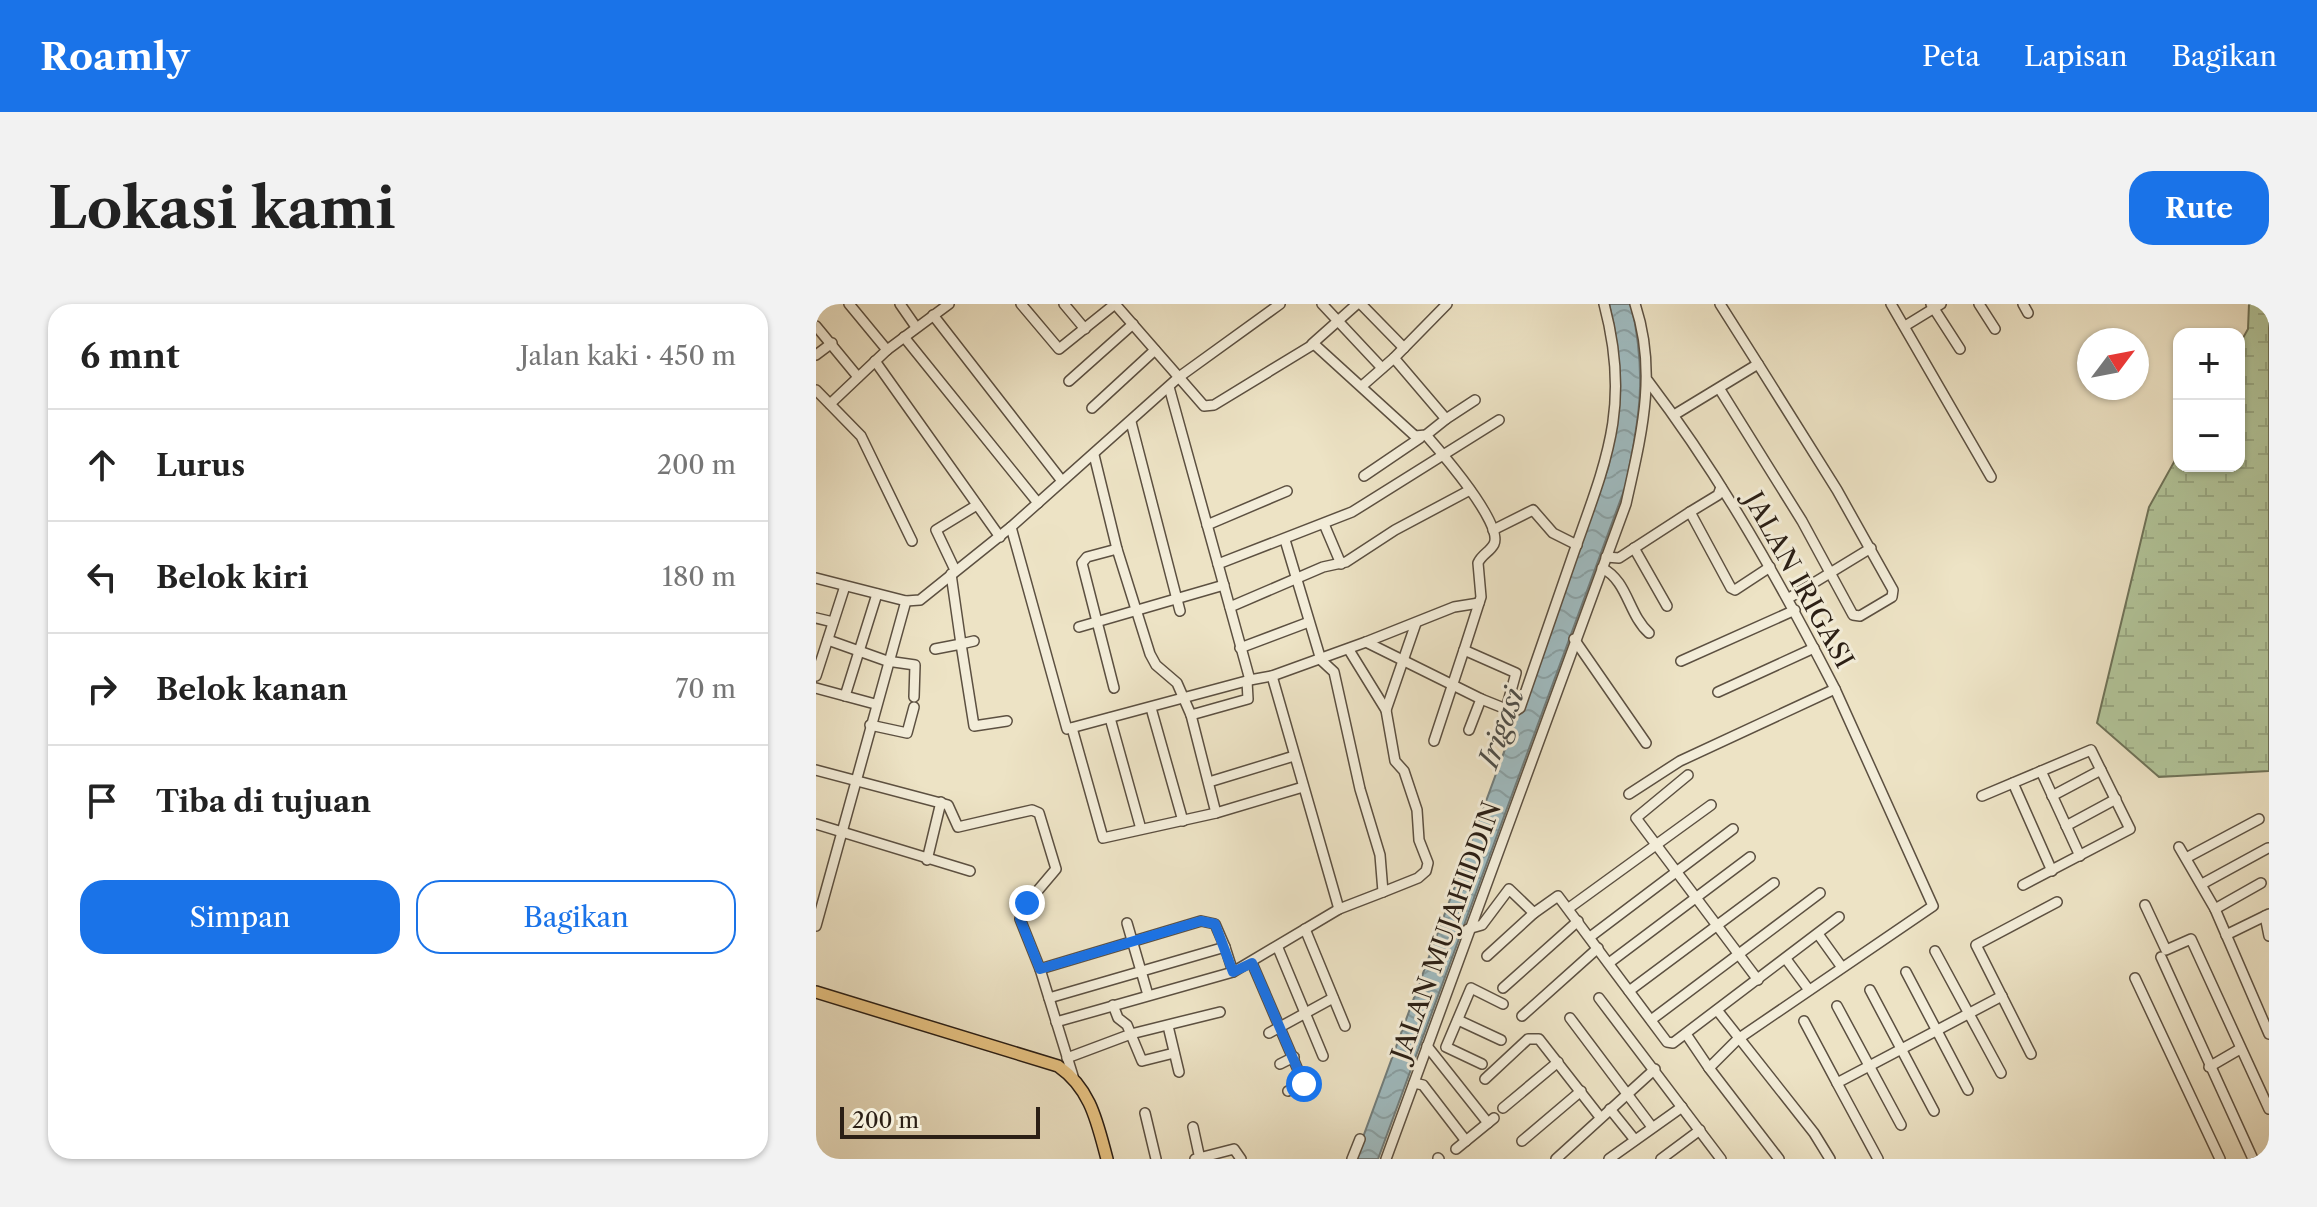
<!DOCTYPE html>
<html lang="id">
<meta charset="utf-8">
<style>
body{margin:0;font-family:"Libre Caslon Text",serif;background:#f2f2f2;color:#222}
.controls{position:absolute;right:24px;top:24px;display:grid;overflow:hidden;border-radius:16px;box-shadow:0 2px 6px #0004}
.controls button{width:72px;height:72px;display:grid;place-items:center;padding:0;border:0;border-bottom:2px solid #e0e0e0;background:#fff;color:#222;font:40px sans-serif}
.compass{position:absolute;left:1261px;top:24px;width:72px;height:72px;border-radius:50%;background:#fff;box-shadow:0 2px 6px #0004;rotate:58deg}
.scale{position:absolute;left:24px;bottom:20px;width:200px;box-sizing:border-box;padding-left:8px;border:4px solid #2b1f15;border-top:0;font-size:22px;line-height:28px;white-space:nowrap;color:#2b1f15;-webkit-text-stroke:6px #f3edd9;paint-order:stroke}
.stop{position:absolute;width:24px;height:24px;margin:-18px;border:6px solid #1a73e8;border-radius:50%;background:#fff}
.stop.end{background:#1a73e8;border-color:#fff;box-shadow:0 2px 8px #0008}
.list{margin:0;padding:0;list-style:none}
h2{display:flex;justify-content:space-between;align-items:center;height:104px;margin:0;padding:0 32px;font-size:34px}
h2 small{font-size:26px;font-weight:400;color:#767676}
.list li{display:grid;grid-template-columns:52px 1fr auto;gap:24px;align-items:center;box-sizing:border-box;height:112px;padding:0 32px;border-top:2px solid #e0e0e0}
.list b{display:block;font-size:30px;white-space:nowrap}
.list em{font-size:26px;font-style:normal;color:#767676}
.actions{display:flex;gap:16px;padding:24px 32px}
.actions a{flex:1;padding:18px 0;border:2px solid #1a73e8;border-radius:24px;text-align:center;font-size:28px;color:#1a73e8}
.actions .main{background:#1a73e8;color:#fff}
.icon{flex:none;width:44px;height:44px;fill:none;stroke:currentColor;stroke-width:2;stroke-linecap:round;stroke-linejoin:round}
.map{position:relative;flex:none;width:1453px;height:855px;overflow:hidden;border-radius:24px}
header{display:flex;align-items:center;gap:48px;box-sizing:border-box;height:112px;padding:0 40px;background:#1a73e8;color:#fff}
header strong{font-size:38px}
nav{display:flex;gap:44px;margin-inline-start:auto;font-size:28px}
.intro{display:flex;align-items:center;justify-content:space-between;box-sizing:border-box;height:192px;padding:0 48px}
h1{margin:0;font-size:56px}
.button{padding:20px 36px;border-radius:24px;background:#1a73e8;color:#fff;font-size:28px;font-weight:700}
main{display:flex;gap:48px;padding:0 48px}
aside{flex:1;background:#fff;border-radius:24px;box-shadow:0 2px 6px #0004}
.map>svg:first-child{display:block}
.wetland{fill:url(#wetland-marsh);stroke:#6e7258;stroke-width:2}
.water{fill:url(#water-waves);stroke:#717d7c;stroke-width:2}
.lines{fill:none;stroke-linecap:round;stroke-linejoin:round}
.minor-casing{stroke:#5c5041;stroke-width:12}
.major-casing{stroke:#2b1f15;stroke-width:14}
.minor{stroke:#f3edd9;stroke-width:9}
.major{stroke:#e6c282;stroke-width:11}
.route{stroke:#1a73e8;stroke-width:10}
.labels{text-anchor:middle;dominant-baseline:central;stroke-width:6;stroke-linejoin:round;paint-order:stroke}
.street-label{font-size:26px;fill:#2b1f15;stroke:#f3edd9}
.water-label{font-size:28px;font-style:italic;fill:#4e4e48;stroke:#f3edd9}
</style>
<header>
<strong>Roamly</strong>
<nav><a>Peta</a><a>Lapisan</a><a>Bagikan</a></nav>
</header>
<div class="intro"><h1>Lokasi kami</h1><a class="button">Rute</a></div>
<main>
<aside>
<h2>6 mnt<small>Jalan kaki · 450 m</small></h2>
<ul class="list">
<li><svg class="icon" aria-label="ahead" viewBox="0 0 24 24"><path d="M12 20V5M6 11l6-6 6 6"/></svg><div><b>Lurus</b></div><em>200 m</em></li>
<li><svg class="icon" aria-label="left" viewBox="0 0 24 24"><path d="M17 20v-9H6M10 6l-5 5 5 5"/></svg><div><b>Belok kiri</b></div><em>180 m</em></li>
<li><svg class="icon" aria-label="right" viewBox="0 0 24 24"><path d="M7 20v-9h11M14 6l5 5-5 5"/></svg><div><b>Belok kanan</b></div><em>70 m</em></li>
<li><svg class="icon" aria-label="arrive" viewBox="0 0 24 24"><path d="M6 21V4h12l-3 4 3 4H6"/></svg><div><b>Tiba di tujuan</b></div></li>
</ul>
<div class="actions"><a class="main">Simpan</a><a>Bagikan</a></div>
</aside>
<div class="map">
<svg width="1453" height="855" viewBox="0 0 1453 855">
<defs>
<pattern id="wetland-marsh" width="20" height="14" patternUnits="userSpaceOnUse" patternTransform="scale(2)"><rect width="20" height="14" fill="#b2c59a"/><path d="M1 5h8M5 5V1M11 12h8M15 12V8" fill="none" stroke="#99a984"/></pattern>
<pattern id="water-waves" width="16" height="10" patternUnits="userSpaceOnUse" patternTransform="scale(2)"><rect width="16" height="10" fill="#9fbbc0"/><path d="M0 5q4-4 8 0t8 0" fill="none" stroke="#89a0a4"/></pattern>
</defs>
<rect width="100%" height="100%" fill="#ede3c5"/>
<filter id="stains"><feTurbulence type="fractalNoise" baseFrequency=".0025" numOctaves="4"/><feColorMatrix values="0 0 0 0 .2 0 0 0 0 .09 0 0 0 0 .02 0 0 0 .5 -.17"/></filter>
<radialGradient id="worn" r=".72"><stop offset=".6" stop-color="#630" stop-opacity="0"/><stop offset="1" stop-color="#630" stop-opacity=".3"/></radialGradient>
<polygon class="wetland" points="1433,0 1453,0 1453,467 1343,473 1281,419 1333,203 1363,149 1363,162 1423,162 1423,41 1432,25"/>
<path class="water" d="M 793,0 L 815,0 C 831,70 824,112 810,181 L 562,855 L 539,855 L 792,164 C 805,107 808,57 793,0 Z"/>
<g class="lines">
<g class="minor-casing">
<g id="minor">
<polyline points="33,0 71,46"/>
<polyline points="84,0 100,23"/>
<polyline points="205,0 243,45 299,0"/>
<polyline points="248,0 269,25"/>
<polyline points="299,0 388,102 398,101 498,40 599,132 610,131 630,115 578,54 546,82"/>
<polyline points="506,0 566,64"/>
<polyline points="545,0 588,44"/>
<polyline points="904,0 942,60"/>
<polyline points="1075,0 1175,173"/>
<polyline points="1115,0 1144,45"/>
<polyline points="1163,0 1179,25"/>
<polyline points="1207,0 1212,9"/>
<polyline points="117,11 246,177"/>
<polyline points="0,22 42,73"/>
<polyline points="1089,22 1125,0"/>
<polyline points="88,33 222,199"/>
<polyline points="496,40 541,0"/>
<polyline points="0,51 16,39"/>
<polyline points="578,54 631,0"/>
<polyline points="59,57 184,233"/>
<polyline points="253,77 317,20"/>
<polyline points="353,83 434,376 456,372 550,338 665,395 653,426"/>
<polyline points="0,86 45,132 96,237"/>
<polyline points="14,100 71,46 133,0"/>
<polyline points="276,104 339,46"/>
<polyline points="858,111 942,60 1021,186 1077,286 1076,293 1044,312 1037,311 986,217 903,84"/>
<polyline points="630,115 659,96"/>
<polyline points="315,118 364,307"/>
<path d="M 610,131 C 624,147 688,220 678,240 C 674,248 666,250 662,259 L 665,293 L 648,346"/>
<polyline points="278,151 301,245 334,350 340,361 361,379 375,411 432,395 431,377"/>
<polyline points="548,172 604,134"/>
<polyline points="905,183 902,191 874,208 915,284 919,286 954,263"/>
<polyline points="508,220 525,260"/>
<polyline points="391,221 471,187"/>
<polyline points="195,223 251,425 434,376"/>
<polyline points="677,226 717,206 737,229 761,241"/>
<polyline points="818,244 851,302"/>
<polyline points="790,253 803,254 874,208"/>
<polyline points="402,260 536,208 683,116"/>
<path d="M 786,264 C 812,277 812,310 833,329"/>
<polyline points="139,266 120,226 161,201"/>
<polyline points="135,270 145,340 158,337"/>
<polyline points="0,274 90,297 104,296 195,223 363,73 464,0"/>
<polyline points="973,294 1055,244"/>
<polyline points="414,303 507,263 530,258 579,226 654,186"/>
<polyline points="0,314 17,318"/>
<polyline points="263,323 408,281"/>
<polyline points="758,335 830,439"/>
<polyline points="12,336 71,357 99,361 98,393"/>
<polyline points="550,338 638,303 663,299"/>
<polyline points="424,344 493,318"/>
<polyline points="119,345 145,340 158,422 191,417"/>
<polyline points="533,346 570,406 579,457 588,467 601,506 603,536 612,559 610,567 602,574 567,588"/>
<polyline points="865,357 979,306"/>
<polyline points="0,372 29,282"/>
<polyline points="456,372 523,605"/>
<polyline points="0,384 59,400"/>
<polyline points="298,384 266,259 271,253 301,245"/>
<polyline points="902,388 998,344"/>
<polyline points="29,392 61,290"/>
<polyline points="335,404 367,517"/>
<path d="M 690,405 L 699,407 L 704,404 C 722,352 740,300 758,248 C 791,155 815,101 788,0"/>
<polyline points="570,406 600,319"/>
<polyline points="375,411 400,509"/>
<polyline points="294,414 325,525"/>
<polyline points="54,421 91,429 98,403"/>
<polyline points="256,424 287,534 400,509 487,483"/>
<polyline points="618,437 648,346 700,369 690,405 665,395"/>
<polyline points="0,466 132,501 142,523 216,506 223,509 240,565 207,604 204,615 224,665 257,772"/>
<polyline points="1225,467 1264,552"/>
<polyline points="872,471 820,514 942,676"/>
<polyline points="393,478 478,452"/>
<polyline points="1197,479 1236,567"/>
<path d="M 813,490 L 864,457 L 1019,385 C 964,278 905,173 832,77"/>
<polyline points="1166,492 1275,446 1314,525 1207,581"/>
<polyline points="1236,492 1285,466"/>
<polyline points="0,520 154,567"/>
<polyline points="1250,522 1300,495"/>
<polyline points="1363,543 1399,605 1453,730"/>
<polyline points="1370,554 1443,515"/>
<polyline points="111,556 125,498"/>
<polyline points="1386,580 1452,544"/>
<polyline points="1329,601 1350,646 1375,635 1453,805"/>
<polyline points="753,604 895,501"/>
<polyline points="1399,605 1445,579"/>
<polyline points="1449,612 1453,632"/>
<polyline points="311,619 332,691"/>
<polyline points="0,622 90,297"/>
<polyline points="489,625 529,722"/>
<polyline points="652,625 666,621 693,585 718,609 742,592 851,738 857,739 1023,613"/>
<polyline points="1002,630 1025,662"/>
<polyline points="1410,631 1453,610"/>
<polyline points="774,633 917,525"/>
<polyline points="462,644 507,752"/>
<polyline points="1119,647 1185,769"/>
<polyline points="671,652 718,609"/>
<polyline points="1345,653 1437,855"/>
<polyline points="970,655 993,686"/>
<polyline points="436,659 488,780 472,787"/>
<polyline points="793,659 934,553"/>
<polyline points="224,665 385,617 399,620 409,643"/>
<polyline points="1090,668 1152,786"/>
<polyline points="1319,674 1404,855"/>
<polyline points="687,684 762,617"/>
<polyline points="1054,686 1118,807"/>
<polyline points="813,687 958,579"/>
<polyline points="233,694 409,643 417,668"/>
<polyline points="783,694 905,855"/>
<polyline points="297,701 302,714 311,721 326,757 358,749"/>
<polyline points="1021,702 1085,821"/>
<polyline points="901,706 998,829 1014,855"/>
<polyline points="706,712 782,644"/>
<polyline points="754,714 836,823"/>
<polyline points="642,716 685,736"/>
<polyline points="835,716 1004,589"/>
<polyline points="988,717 1021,779"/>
<polyline points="240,718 417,668 523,605 567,588 564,551 544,485 518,368 505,356 469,236"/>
<polyline points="352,722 363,768"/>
<polyline points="453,729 517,694"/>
<polyline points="870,730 893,764"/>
<polyline points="611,742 672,819"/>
<polyline points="1215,750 1160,641 1241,598"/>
<polyline points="251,754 315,730 404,708"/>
<polyline points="464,760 478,753"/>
<polyline points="666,760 630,743 655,684 687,700"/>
<polyline points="1393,763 1424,745"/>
<polyline points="669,775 712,735 723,735 784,813"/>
<polyline points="598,779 607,781 650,837"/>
<polyline points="687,804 742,758"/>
<polyline points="794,805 819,836"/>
<polyline points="329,809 340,855"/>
<polyline points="377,823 384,855"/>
<polyline points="706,837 765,787"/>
<polyline points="640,845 678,814"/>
<polyline points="622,854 623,855"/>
<polyline points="379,855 418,845 425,855"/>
<polyline points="536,855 544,835"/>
<path d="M 570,855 L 810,200 C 825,132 842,69 819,0"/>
<polyline points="740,855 839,765"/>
<polyline points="793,855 866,803"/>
<polyline points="845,855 884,826"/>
<polyline points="963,855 893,764 922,735 1117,602 1019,385"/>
<polyline points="1062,855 1021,779 1186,692"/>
</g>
</g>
<g class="major-casing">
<path id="major" d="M 0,688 L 242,762 C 275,785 281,818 291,855"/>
</g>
<use href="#minor" class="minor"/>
<use href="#major" class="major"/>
</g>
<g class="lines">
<polyline class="route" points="211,599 204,615 224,665 385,617 399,620 417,668 436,659 488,780"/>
</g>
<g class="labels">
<g class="street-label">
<text transform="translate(983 276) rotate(61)">JALAN IRIGASI</text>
<text transform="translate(630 627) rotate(-70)">JALAN MUJAHIDDIN</text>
</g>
<g class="water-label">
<text transform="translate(685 424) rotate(-70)">Irigasi</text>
</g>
</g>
<rect width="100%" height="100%" filter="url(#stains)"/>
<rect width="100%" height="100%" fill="url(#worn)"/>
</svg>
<div class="controls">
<button>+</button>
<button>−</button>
</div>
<svg class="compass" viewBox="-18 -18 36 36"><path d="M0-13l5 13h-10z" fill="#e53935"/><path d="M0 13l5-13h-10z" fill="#767676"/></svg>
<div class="scale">200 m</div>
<div class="stop" style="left:488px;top:780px"></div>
<div class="stop end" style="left:211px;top:599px"></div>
</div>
</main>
